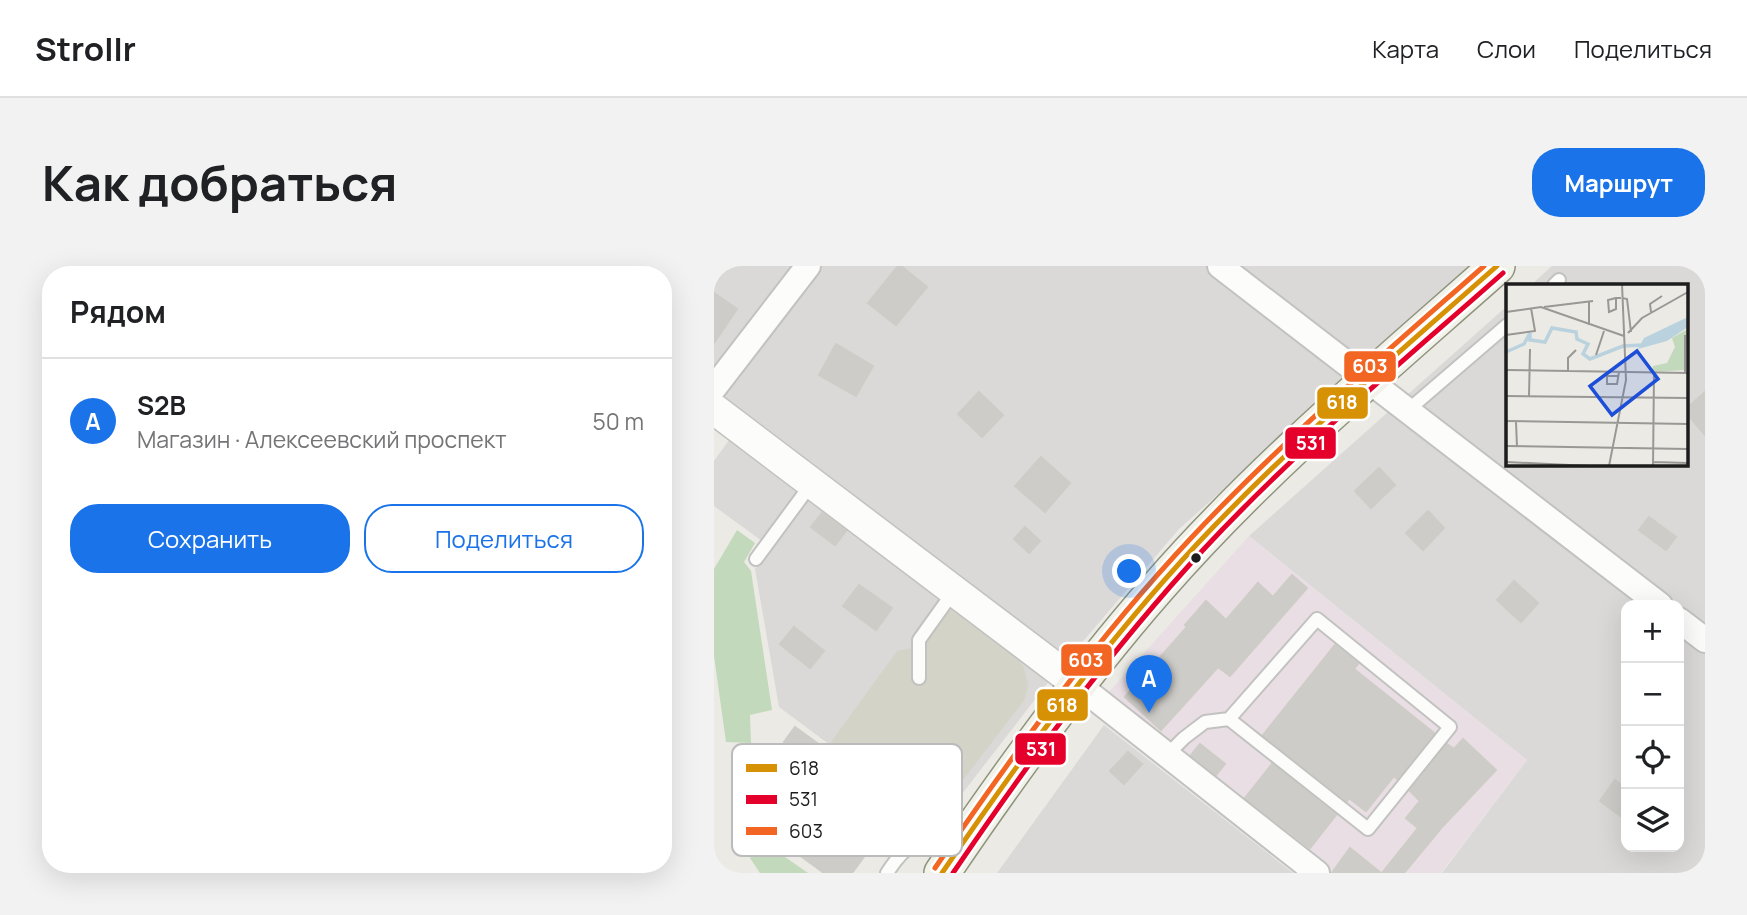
<!DOCTYPE html>
<html lang="ru">
<meta charset="utf-8">
<style>
body{margin:0;font-family:Manrope,sans-serif;background:#f2f2f2;color:#202124}
.controls{position:absolute;right:21px;bottom:21px;display:grid;overflow:hidden;border-radius:14px;box-shadow:0 7px 28px #0002}
.controls button{width:63px;height:63px;display:grid;place-items:center;padding:0;border:0;border-bottom:2px solid #e0e0e0;background:#fff;color:#202124;font:35px sans-serif}
.you{position:absolute;left:416px;top:306px;width:24px;height:24px;margin:-18px;border:5px solid #fff;border-radius:50%;background:#1a73e8;box-shadow:0 0 0 10px #1a73e833}
.badge{display:grid;place-items:center;width:46px;height:46px;border-radius:50%;background:#1a73e8;color:#fff;font-size:23px;font-weight:700}
.pin{position:absolute;translate:-50% -58px;filter:drop-shadow(0 2px 4px #0008)}
.pin::after{content:'';position:absolute;top:37px;width:24px;height:21px;background:inherit;clip-path:polygon(0 0,100% 0,50% 100%)}
.list{margin:0;padding:0;list-style:none}
h2{display:flex;justify-content:space-between;align-items:center;height:91px;margin:0;padding:0 28px;font-size:30px}
h2 small{font-size:23px;font-weight:400;color:#757577}
.list li{display:grid;grid-template-columns:46px 1fr auto;gap:21px;align-items:center;box-sizing:border-box;height:126px;padding:0 28px;border-top:2px solid #e0e0e0}
.list b{display:block;font-size:26px;white-space:nowrap}
.list p{margin:0;font-size:23px;white-space:nowrap;color:#757577}
.list em{font-size:23px;font-style:normal;color:#757577}
.actions{display:flex;gap:14px;padding:21px 28px}
.actions a{flex:1;padding:16px 0;border:2px solid #1a73e8;border-radius:28px;text-align:center;font-size:24px;color:#1a73e8}
.actions .main{background:#1a73e8;color:#fff}
.icon{flex:none;width:38px;height:38px;fill:none;stroke:currentColor;stroke-width:2;stroke-linecap:round;stroke-linejoin:round}
.map{position:relative;flex:none;width:991px;height:607px;overflow:hidden;border-radius:28px}
header{display:flex;align-items:center;gap:42px;box-sizing:border-box;height:98px;padding:0 35px;background:#fff;border-bottom:2px solid #e0e0e0}
header strong{font-size:33px}
nav{display:flex;gap:38px;margin-inline-start:auto;font-size:24px}
.intro{display:flex;align-items:center;justify-content:space-between;box-sizing:border-box;height:168px;padding:0 42px}
h1{margin:0;font-size:49px}
.button{padding:18px 32px;border-radius:28px;background:#1a73e8;color:#fff;font-size:24px;font-weight:700}
main{display:flex;gap:42px;padding:0 42px}
aside{flex:1;background:#fff;border-radius:28px;box-shadow:0 7px 28px #0002}
.map>svg:first-child{display:block}
.residential{fill:#dad9d7;fill-rule:evenodd}
.industrial{fill:#e8dee3}
.construction{fill:#d3d3c7}
.forest{fill:#c3d9bb}
.building{fill:#cdccc8;stroke:#ceccc7;stroke-width:2}
.lines{fill:none;stroke-linecap:round;stroke-linejoin:round}
.service-casing{stroke:#c2c2c0;stroke-width:16}
.minor-casing{stroke:#c2c2c0;stroke-width:28}
.tertiary-casing{stroke:#c2c2c0;stroke-width:33}
.secondary-casing{stroke:#90947e;stroke-width:38}
.service{stroke:#fcfcfb;stroke-width:12}
.minor{stroke:#fcfcfb;stroke-width:24}
.tertiary{stroke:#fcfcfb;stroke-width:30}
.secondary{stroke:#f1f2ea;stroke-width:35}
.bus-1-casing{stroke:#fff;stroke-width:10}
.bus-2-casing{stroke:#fff;stroke-width:10}
.bus-3-casing{stroke:#fff;stroke-width:10}
.bus-1{stroke:#d69104;stroke-width:5}
.bus-2{stroke:#e4002b;stroke-width:5}
.bus-3{stroke:#f26522;stroke-width:5}
.bus-dot{fill:#1d1d1d;stroke:#fff;stroke-width:2.5}
.inset-river{fill:none;stroke:#bad2dd;stroke-width:3.5}
.inset-road{fill:none;stroke:#999895;stroke-width:2}
.view{fill:#1d4ed8;fill-opacity:0.15;stroke:#1d4ed8;stroke-width:3.5}
.inset-edge{fill:none;stroke:#1d1d1d;stroke-width:3.5}
.key{fill:#fff;stroke:#bbb;stroke-width:2}
.key-label{font-size:19px;fill:#1d1d1d}
.line-badge{stroke:#fff;stroke-width:2.5}
.badge-label{font-size:19px;text-anchor:middle;font-weight:bold;fill:#fff}
</style>
<header>
<strong>Strollr</strong>
<nav><a>Карта</a><a>Слои</a><a>Поделиться</a></nav>
</header>
<div class="intro"><h1>Как добраться</h1><a class="button">Маршрут</a></div>
<main>
<aside>
<h2>Рядом<small></small></h2>
<ul class="list">
<li><span class="badge">A</span><div><b>S2B</b><p>Магазин · Алексеевский проспект</p></div><em>50 m</em></li>
</ul>
<div class="actions"><a class="main">Сохранить</a><a>Поделиться</a></div>
</aside>
<div class="map">
<svg width="991" height="607" viewBox="0 0 991 607">
<rect width="100%" height="100%" fill="#ebeae5"/>
<g class="residential">
<polygon points="0,0 759,0 465,263 336,414 224,559 65,441 41,303 110,209 0,124"/>
<path d="M 838,0 L 991,0 L 991,607 L 728,607 L 813,494 L 535,270 L 793,40 L 793,198 L 972,198 L 972,19 L 817,19 ZM 912,339 L 965,339 L 965,581 L 912,581 Z"/>
<polygon points="20,167 89,221 48,275 0,240 0,195"/>
<polygon points="390,459 579,607 283,607"/>
</g>
<polygon class="industrial" points="535,270 813,494 727,607 616,607 470,494 395,426"/>
<polygon class="construction" points="239,341 298,384 310,402 314,419 311,433 236,531 207,538 195,536 117,476 183,385 209,380"/>
<g class="forest">
<polygon points="23,264 41,277 30,296 37,305 58,444 36,449 37,477 12,476 0,390 0,303"/>
<polygon points="48,575 94,607 46,607 36,592"/>
</g>
<g class="building">
<polygon points="184,0 187,0 213,21 182,59 154,37"/>
<polygon points="0,27 23,43 0,77"/>
<polygon points="122,78 159,100 142,130 105,109"/>
<polygon points="265,126 289,149 268,171 244,148"/>
<polygon points="991,126 991,169 972,147 972,143"/>
<polygon points="327,191 356,217 331,246 301,220"/>
<polygon points="665,202 681,219 657,242 641,225"/>
<polygon points="714,245 730,262 709,284 692,267"/>
<polygon points="108,247 132,265 121,279 97,261"/>
<polygon points="935,251 962,271 952,284 925,264"/>
<polygon points="311,261 326,275 315,287 300,273"/>
<polygon points="578,309 593,322 516,410 504,401 447,464 411,431 473,361 471,359 492,335 512,354 544,317 559,331"/>
<polygon points="800,315 824,337 807,356 783,334"/>
<polygon points="145,319 178,342 162,364 129,340"/>
<polygon points="80,361 110,385 96,402 66,378"/>
<polygon points="621,379 644,398 640,403 720,467 683,513 680,510 652,545 635,532 633,535 549,469"/>
<polygon points="81,461 153,513 142,528 116,510 110,511 105,517 109,526 166,569 138,607 110,607 43,558 92,491 70,476"/>
<polygon points="749,473 782,504 728,561 690,607 668,607 704,562 692,552 706,535 696,525 733,478 740,483"/>
<polygon points="486,478 511,498 502,509 477,489"/>
<polygon points="414,486 428,498 410,518 396,505"/>
<polygon points="558,498 622,549 596,582 531,532"/>
<polygon points="901,514 912,522 912,554 886,535"/>
<polygon points="636,582 667,607 618,607"/>
</g>
<g class="lines">
<g class="service-casing">
<g id="service">
<polyline points="840,19 845,14"/>
<polyline points="693,145 793,59"/>
<polyline points="42,293 98,217"/>
<polyline points="205,412 205,374 240,325"/>
<polyline points="452,490 470,472 491,456 515,453 603,353 736,461 654,563 515,453"/>
<polyline points="114,519 198,580"/>
<path d="M 173,607 C 196,571 207,575 246,570"/>
</g>
</g>
<g class="minor-casing">
<g id="minor">
<polyline points="506,0 946,339"/>
<polyline points="0,122 94,0"/>
<polyline points="965,354 991,374"/>
<polyline points="363,418 603,607"/>
</g>
</g>
<g class="tertiary-casing">
<polyline id="tertiary" points="0,143 363,418"/>
</g>
<g class="secondary-casing">
<path id="secondary" d="M 228,607 C 295,508 366,410 445,320 C 547,203 668,102 783,0"/>
</g>
<use href="#service" class="service"/>
<use href="#minor" class="minor"/>
<use href="#tertiary" class="tertiary"/>
<use href="#secondary" class="secondary"/>
<g class="bus-1-casing">
<path id="bus-1" d="M 228,607 C 307,492 389,379 484,277 C 577,178 681,90 783,0"/>
</g>
<g class="bus-2-casing">
<path id="bus-2" d="M 239,607 C 316,494 396,385 489,284 C 582,184 687,97 789,7"/>
</g>
<g class="bus-3-casing">
<path id="bus-3" d="M 221,602 C 300,487 382,373 478,271 C 569,174 670,88 770,0"/>
</g>
<use href="#bus-1" class="bus-1"/>
<use href="#bus-2" class="bus-2"/>
<use href="#bus-3" class="bus-3"/>
</g>
<circle class="bus-dot" cx="482" cy="292" r="6"/>
<g transform="translate(792 18)">
<rect width="182" height="182" fill="#ebeae5"/>
<path d="M 182,45 L 179,86 L 146,88 L 147,82 L 161,79 L 169,63 L 166,54 Z" fill="#c3d9bb"/>
<path d="M 182,33 L 182,43 L 161,57 L 132,65 L 138,54 Z" fill="#bad2dd"/>
<path class="inset-river" d="M 0,68 L 18,60 L 24,49 L 24,56 L 39,58 L 46,44 L 70,48 L 71,55 L 82,60 L 77,70 L 84,75 L 117,62 L 137,61"/>
<path class="inset-road" d="M 110,14 L 102,16 L 103,28 L 110,25 L 110,14 L 115,14M 116,14 L 121,15 L 125,48M 83,18 L 83,41M 38,23 L 87,17M 0,28 L 35,23 L 118,52M 145,28 L 144,20 L 156,12M 122,49 L 136,34 L 182,8M 0,51 L 29,47 L 25,24M 90,71 L 98,47M 0,86 L 182,89M 62,87 L 62,74 L 70,66M 179,89 L 179,51M 112,92 L 101,92 L 101,100 L 111,100 L 113,88M 0,112 L 182,114M 23,112 L 24,65M 0,137 L 182,140M 10,138 L 11,163M 0,162 L 182,165M 0,178 L 84,182M 147,178 L 182,179M 103,182 L 120,96 L 116,0M 147,182 L 148,89"/>
<path class="view" d="M 131,67 L 152,95 L 106,131 L 84,102 Z"/>
<rect width="182" height="182" class="inset-edge"/>
</g>
<rect x="18" y="478" width="230" height="112" rx="10" class="key"/>
<rect x="32" y="498" width="31" height="8" fill="#d69104"/>
<rect x="32" y="529" width="31" height="9" fill="#e4002b"/>
<rect x="32" y="561" width="31" height="8" fill="#f26522"/>
<g class="key-label">
<text x="75" y="509">618</text>
<text x="75" y="540">531</text>
<text x="75" y="572">603</text>
</g>
<g class="line-badge">
<rect x="629" y="84" width="54" height="33" rx="7" fill="#f26522"/>
<rect x="602" y="120" width="53" height="34" rx="7" fill="#d69104"/>
<rect x="570" y="160" width="53" height="34" rx="7" fill="#e4002b"/>
<rect x="346" y="377" width="53" height="34" rx="7" fill="#f26522"/>
<rect x="322" y="422" width="53" height="34" rx="7" fill="#d69104"/>
<rect x="300" y="466" width="53" height="34" rx="7" fill="#e4002b"/>
</g>
<g class="badge-label">
<text x="656" y="107">603</text>
<text x="628" y="143">618</text>
<text x="597" y="184">531</text>
<text x="372" y="401">603</text>
<text x="348" y="446">618</text>
<text x="327" y="490">531</text>
</g>
</svg>
<div class="controls">
<button>+</button>
<button>−</button>
<button><svg class="icon" aria-label="locate" viewBox="0 0 24 24"><circle cx="12" cy="12" r="6"/><path d="M12 2v4M12 18v4M2 12h4M18 12h4"/></svg></button>
<button><svg class="icon" aria-label="layers" viewBox="0 0 24 24"><path d="M12 4l9 5-9 5-9-5zM3 14l9 5 9-5"/></svg></button>
</div>
<div class="you"></div>
<div class="pin badge" style="left:435px;top:447px">A</div>
</div>
</main>
